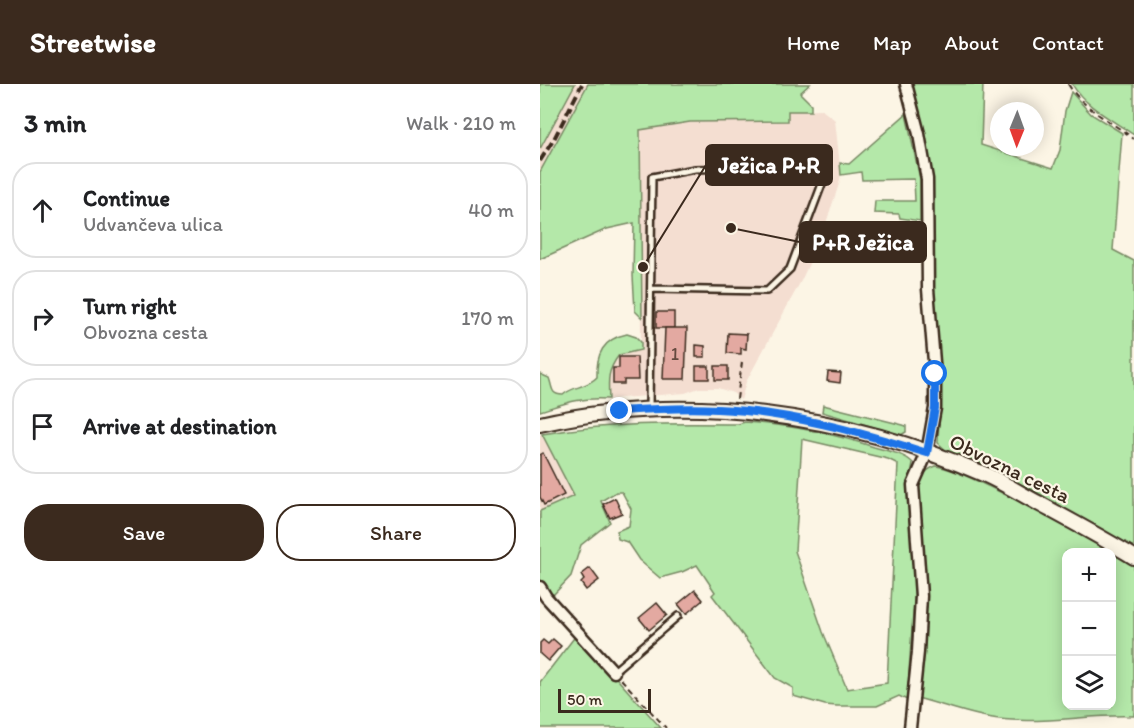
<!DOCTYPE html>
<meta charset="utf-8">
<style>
body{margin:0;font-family:Itim,sans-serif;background:#f6f6f6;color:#202124}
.controls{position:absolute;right:18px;bottom:18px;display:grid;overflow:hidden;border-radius:12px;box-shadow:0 3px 15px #0003}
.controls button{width:54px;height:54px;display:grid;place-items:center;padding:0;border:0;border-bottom:2px solid #e0e0e0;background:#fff;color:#202124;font:30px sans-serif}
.compass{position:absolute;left:450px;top:18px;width:54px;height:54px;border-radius:50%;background:#fff;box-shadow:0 3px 15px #0003;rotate:181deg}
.scale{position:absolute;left:18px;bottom:15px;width:93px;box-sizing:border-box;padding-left:6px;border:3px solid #3b2a1e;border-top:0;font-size:16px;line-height:21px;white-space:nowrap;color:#3b2a1e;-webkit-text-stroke:4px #fcf5e5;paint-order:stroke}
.stop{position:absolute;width:18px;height:18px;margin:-14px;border:4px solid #1a73e8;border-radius:50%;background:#fff}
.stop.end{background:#1a73e8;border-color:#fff;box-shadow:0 2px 6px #0008}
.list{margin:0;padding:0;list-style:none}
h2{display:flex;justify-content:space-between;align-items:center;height:78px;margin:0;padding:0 24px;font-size:26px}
h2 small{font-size:20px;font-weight:400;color:#757577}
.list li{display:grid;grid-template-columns:39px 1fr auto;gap:18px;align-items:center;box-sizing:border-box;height:96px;margin:0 12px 12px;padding:0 12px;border:2px solid #e0e0e0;border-radius:24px}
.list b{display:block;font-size:22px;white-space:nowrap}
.list p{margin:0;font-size:20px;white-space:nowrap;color:#757577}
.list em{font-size:20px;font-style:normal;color:#757577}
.actions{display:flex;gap:12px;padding:18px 24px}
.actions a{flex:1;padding:14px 0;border:2px solid #3b2a1e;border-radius:24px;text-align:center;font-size:21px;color:#3b2a1e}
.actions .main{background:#3b2a1e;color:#fff}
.icon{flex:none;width:33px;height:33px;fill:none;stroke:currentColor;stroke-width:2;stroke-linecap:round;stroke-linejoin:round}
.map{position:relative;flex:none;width:594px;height:644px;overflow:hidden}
header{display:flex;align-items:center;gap:36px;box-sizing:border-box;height:84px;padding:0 30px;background:#3b2a1e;color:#fff}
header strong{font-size:28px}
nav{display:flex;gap:33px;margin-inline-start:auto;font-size:21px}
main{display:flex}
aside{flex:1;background:#fff}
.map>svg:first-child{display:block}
.built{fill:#f4ded1}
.green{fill:#b4e8a9;stroke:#788964;stroke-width:1.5;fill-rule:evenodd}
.building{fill:#e3a9a1;stroke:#3b2a1e;stroke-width:1.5}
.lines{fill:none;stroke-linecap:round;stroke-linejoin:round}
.service-casing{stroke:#3b2a1e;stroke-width:10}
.minor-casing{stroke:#3b2a1e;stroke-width:15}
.tertiary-casing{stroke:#3b2a1e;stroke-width:18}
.path{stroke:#3b2a1e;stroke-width:2;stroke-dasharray:6 4.5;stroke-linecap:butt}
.service{stroke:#fcf5e5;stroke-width:5}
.minor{stroke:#fcf5e5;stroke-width:10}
.tertiary{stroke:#fcf5e5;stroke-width:14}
.rail{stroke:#3b2a1e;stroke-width:4;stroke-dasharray:9 4.5;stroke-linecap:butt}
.route{stroke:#1a73e8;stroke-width:8}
.labels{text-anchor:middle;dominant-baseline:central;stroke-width:4.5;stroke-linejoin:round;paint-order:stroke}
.number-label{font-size:18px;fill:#654a3f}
.street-label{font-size:21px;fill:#3b2a1e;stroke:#fcf5e5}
.leader{fill:none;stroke:#3b2a1e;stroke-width:2}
.callout-dot{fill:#3b2a1e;stroke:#fcf5e5;stroke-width:2}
.callout{fill:#3b2a1e;stroke:#3b2a1e;stroke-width:2}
.callout-label{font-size:22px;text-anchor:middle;font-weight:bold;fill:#fff}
</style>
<header>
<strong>Streetwise</strong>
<nav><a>Home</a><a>Map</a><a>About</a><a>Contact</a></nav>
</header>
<main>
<aside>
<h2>3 min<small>Walk · 210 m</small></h2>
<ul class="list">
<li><svg class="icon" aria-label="ahead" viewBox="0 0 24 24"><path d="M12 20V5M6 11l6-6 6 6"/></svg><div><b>Continue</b><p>Udvančeva ulica</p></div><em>40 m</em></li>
<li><svg class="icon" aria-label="right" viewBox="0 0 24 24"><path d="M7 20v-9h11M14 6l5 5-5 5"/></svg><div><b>Turn right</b><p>Obvozna cesta</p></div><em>170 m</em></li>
<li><svg class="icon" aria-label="arrive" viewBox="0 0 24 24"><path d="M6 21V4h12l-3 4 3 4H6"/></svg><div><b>Arrive at destination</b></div></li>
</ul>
<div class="actions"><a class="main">Save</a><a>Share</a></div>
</aside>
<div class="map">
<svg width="594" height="644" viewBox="0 0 594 644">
<rect width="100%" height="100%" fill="#fcf5e5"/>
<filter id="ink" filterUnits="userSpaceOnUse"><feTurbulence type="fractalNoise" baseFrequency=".0167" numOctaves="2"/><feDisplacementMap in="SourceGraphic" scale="12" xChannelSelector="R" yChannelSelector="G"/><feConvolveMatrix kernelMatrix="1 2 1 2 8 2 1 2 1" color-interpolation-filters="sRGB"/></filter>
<g filter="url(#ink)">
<g class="built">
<polygon points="35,0 48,0 22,52 0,88 0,65"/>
<polygon points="282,26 295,36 301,91 299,100 281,154 261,197 206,298 201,316 193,309 178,304 159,304 145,309 69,315 69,284 74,276 78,271 101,265 100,46 150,38 247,37 248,27"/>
<polygon points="2,350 34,412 0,427 0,351"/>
</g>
<g class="green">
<polygon points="0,0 35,0 0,65"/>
<polygon points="48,0 270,0 260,9 271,20 271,27 248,27 248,37 150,38 100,46 102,234 95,227 93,192 94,139 67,145 0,175 0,88"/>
<polygon points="371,0 443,0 441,61 513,84 520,66 525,27 531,8 551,30 582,49 573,166 594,177 594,465 491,405 430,377 410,370 398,359 399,331 392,179"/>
<path d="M 532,0 L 594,0 L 594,51 C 573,36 545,23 532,0 Z"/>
<polygon points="366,30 380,95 380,137 360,134 359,130 334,129 335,117 375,117 374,95 322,96 321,88 301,91 300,79 309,80"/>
<path d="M 87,250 L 96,253 L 101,258 L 101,266 L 79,271 C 67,287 68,296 69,315 C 40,313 26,319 0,327 L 0,290 L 9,294 C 13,304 10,311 23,311 C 32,302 47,304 57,293 C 56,270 63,255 87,250 Z"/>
<polygon points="283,321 363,341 366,342 366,348 361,351 282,328"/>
<path d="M 205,338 C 249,341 292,349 334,363 C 348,367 363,369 373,379 L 369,402 L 375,501 L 367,616 L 359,612 L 337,622 L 297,622 L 285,621 L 253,612 L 253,604 L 235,594 L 172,511 L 175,508 L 157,481 L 142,488 L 120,494 L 99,476 L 87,458 L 78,455 L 77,447 L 89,442 L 91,425 L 82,408 L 76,408 L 61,417 L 70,438 L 41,461 L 31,492 L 12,512 L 0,497 L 0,427 L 34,412 L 2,350 C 68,339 131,339 198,340 ZM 262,355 L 348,375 L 358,380 L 347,599 L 307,605 L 283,548 L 255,467 Z"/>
<path d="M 396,382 C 415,385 434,396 452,404 C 493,424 532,445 571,468 L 526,468 L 526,622 L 572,622 L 572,469 L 594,482 L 594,632 C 553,630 513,639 472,636 C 440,635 408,622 377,614 L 378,412 C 380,398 381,387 396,382 Z"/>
<polygon points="37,550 121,644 0,644 0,598"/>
</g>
<g class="building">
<rect x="116" y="228" width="18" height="16"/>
<polygon points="125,244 147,244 145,295 123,295"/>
<polygon points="188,249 207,250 206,265 201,264 201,270 187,269"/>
<polygon points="156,261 165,262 165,273 156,273"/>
<polygon points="79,273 97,273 98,296 84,296 84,300 73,300 73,284 79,284"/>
<rect x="156" y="282" width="13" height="13"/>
<rect x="175" y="282" width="13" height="14"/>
<polygon points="288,288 301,289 300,299 287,297"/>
<polygon points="3,369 24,411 4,421 0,413 0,371"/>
<polygon points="75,414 82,429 70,434 63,420"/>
<polygon points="50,484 59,496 46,506 41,499 44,496 41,491"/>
<polygon points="155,506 163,516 146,530 138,520"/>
<polygon points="117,519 127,531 109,546 99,534"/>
<polygon points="13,555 21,562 8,577 0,570 0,559 3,556 8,560"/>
</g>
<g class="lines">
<g class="service-casing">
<g id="service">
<polyline points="109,324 112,93 155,85 277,82 285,92 250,185 227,207 112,205"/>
<polyline points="74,587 138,532"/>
</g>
</g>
<g class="minor-casing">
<g id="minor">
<polyline points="366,0 379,50 387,95 388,205 395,290 395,324 387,369 373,401 381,512 378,568 370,644"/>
<polyline points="0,503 6,513 74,588"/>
</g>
</g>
<g class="tertiary-casing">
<path id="tertiary" d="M 0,340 C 149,307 307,330 446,391 C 464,399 481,410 498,419 C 531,437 563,454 594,473"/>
</g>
<g class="path">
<path d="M 528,0 C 544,26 571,37 594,55"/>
<polyline points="197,315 202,278"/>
<polyline points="81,595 126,644"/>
</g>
<use href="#service" class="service"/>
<use href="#minor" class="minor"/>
<use href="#tertiary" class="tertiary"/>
<polyline class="rail" points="0,77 14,55 42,0"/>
</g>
</g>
<g class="lines" filter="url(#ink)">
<path class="route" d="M 80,327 C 112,325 144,323 177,325 C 249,328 319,348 387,369 L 395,324 L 395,290"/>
</g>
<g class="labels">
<g class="number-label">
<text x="135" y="270">1</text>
</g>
<g class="street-label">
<text transform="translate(470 384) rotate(26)">Obvozna cesta</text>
</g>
</g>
<path class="leader" d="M103 183L166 81M191 144L260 158"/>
<g class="callout-dot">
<circle cx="103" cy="183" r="6"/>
<circle cx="191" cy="144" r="6"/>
</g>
<g class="callout">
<rect x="166" y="61" width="126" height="40" rx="6"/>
<rect x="260" y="138" width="126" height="40" rx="6"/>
</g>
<g class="callout-label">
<text x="229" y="89">Ježica P+R</text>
<text x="323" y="166">P+R Ježica</text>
</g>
</svg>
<div class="controls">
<button>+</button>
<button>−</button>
<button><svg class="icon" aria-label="layers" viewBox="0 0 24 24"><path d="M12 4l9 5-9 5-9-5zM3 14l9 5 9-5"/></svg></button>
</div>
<svg class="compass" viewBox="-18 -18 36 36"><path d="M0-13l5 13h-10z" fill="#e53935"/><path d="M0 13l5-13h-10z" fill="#757577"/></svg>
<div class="scale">50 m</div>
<div class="stop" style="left:395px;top:290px"></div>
<div class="stop end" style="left:80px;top:327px"></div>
</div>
</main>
